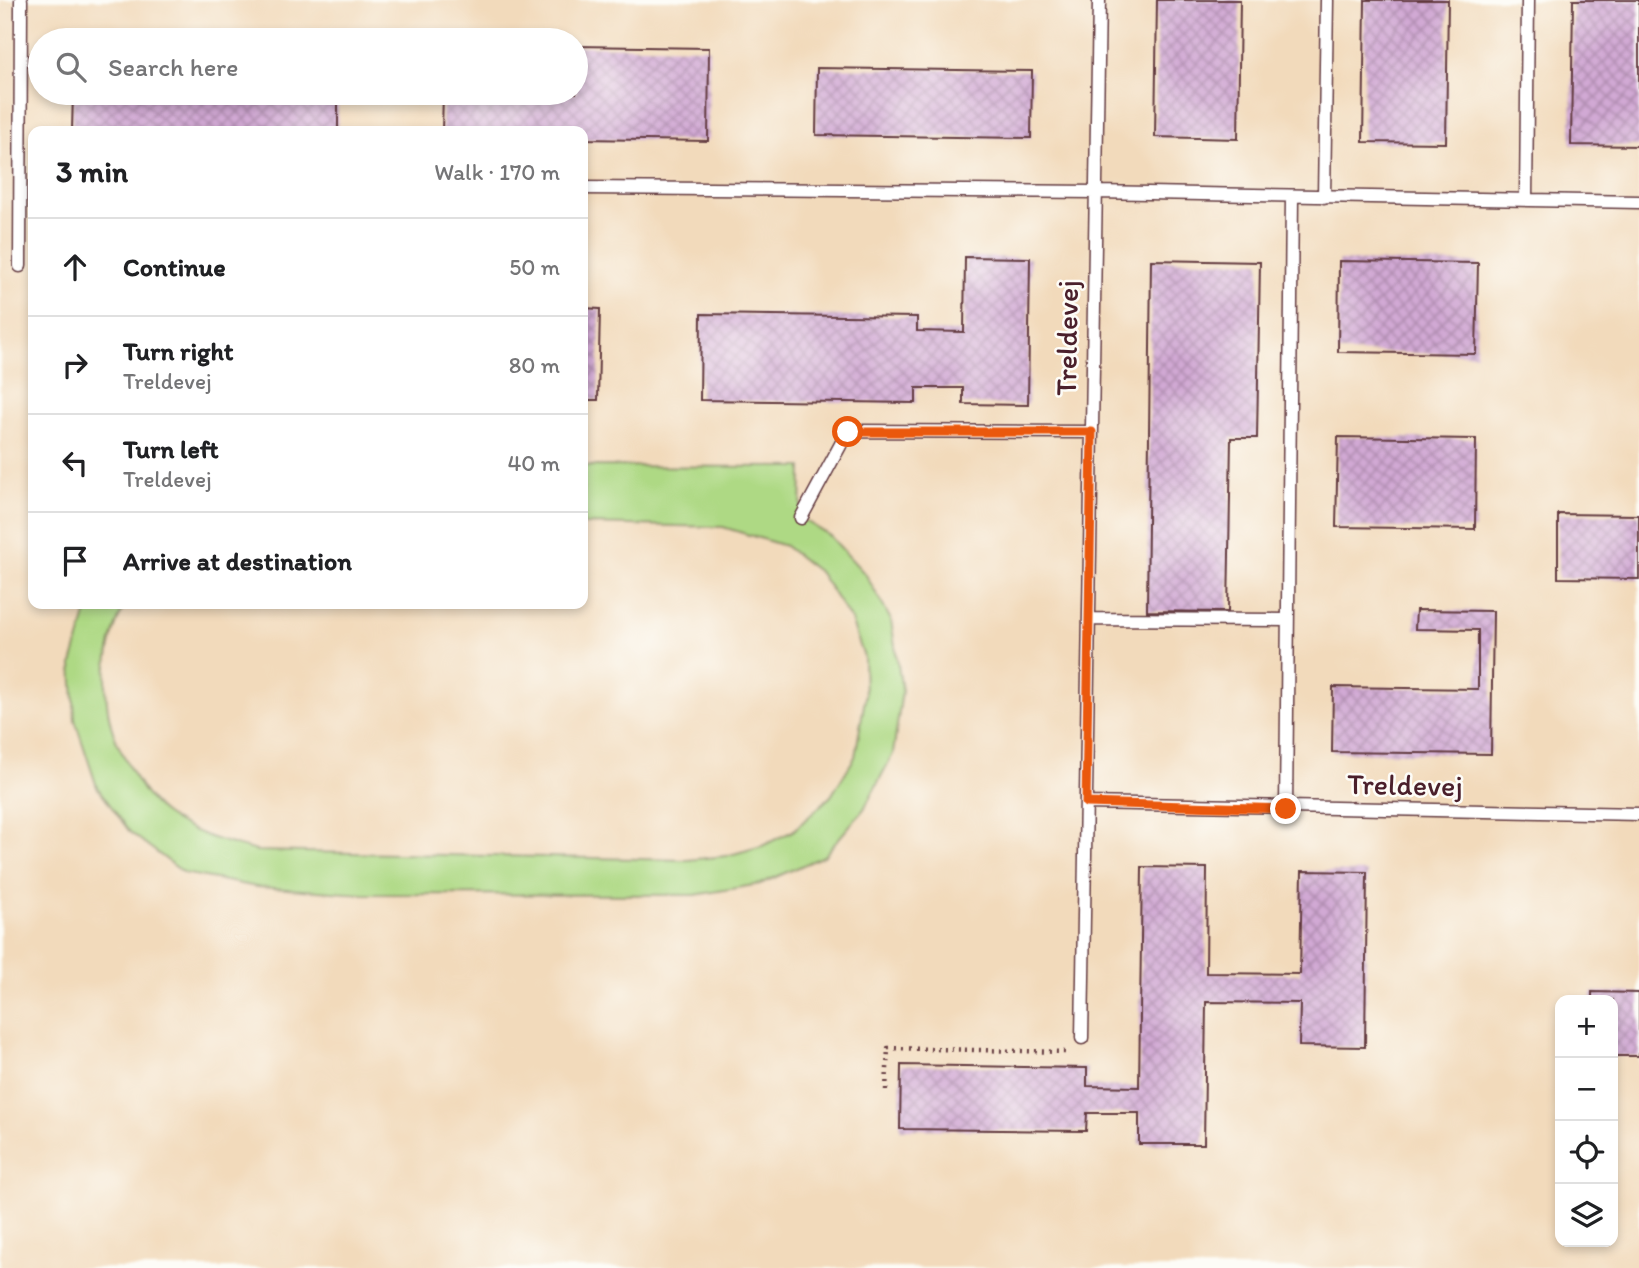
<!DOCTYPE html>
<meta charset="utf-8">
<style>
:root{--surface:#fff;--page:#f2f2f2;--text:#202124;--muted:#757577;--line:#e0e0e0}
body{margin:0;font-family:Itim,sans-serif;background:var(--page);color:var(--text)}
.controls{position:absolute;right:21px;bottom:21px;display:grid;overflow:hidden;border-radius:14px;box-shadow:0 4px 10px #0003}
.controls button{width:63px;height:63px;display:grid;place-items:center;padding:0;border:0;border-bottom:2px solid var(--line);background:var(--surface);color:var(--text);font:35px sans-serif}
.stop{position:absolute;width:21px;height:21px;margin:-16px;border:5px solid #ea580c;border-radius:50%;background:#fff}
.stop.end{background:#ea580c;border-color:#fff;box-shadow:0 2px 7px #0008}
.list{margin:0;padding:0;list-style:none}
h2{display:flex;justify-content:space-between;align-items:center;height:91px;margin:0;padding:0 28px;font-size:30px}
h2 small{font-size:23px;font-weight:400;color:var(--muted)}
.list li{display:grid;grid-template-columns:46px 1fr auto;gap:21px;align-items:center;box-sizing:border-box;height:98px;padding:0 28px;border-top:2px solid var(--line)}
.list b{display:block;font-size:26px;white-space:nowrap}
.list p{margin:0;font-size:23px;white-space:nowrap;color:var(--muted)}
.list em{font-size:23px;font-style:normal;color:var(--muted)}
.icon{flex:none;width:38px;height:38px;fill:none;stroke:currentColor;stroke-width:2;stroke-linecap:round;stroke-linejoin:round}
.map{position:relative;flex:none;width:1639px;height:1268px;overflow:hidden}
.search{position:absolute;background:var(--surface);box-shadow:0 4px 10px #0003;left:28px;top:28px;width:560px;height:77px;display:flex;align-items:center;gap:18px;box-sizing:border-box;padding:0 24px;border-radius:38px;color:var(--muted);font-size:26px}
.panel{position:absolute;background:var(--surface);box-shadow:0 4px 10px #0003;left:28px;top:126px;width:560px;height:483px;border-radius:14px}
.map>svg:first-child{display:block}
</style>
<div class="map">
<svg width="1639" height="1268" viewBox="0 0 1639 1268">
<defs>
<pattern id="building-cross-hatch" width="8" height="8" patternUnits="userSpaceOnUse" patternTransform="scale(1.75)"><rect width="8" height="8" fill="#d1a9d4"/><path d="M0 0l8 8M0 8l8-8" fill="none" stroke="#ac89ac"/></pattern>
</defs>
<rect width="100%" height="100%" fill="#fdfcf7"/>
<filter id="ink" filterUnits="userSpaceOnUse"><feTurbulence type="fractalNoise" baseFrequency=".0143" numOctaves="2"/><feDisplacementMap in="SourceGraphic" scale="14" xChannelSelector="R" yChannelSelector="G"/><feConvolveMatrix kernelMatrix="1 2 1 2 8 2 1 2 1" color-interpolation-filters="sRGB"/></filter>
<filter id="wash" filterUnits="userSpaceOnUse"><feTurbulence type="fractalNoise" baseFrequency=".00686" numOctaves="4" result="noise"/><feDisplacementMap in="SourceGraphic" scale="28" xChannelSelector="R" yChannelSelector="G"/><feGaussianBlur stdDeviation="1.57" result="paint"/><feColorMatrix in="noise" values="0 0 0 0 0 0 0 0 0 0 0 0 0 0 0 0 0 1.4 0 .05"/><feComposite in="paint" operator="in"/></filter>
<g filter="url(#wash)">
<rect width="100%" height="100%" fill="#f2dabb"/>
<path fill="#aed984" stroke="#7c7c58" stroke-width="2" d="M583,466l219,1 -1,51 29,18 36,39 25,45 11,71 -9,63 -29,55 -40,47 -64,28 -65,11 -332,-1 -106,-7 -73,-14 -54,-41 -33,-45 -22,-67 -3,-56 17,-60h37c-22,37 -26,93 -11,134 4,10 10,19 14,29 9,16 20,35 35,46 28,21 60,29 93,38l430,9 39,-4 36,-10 31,-15 38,-35 24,-39 10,-58 -1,-42 -13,-37 -31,-47 -35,-27 -62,-19 -140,-3z"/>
<g id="blocks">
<path fill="url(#building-cross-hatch)" d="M1157,0h83l-2,139 -83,-2z
M1365,0h83l-2,143 -83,-1z
M1573,0h66v146l-68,-1z
M576,46l133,2 -1,93 -125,-2v-8h-141l1,-38h133z
M817,68l215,3 -1,67 -215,-3z
M73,93h265v38h-266z
M965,257l65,1 -2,147 -65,-1v-16h-47v15l-216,-3 1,-86 216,3v14l47,1z
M1151,260l109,2 -3,176h-26l-3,174 -81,-1z
M1339,261l139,2 -2,91 -138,-2z
M583,308l17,1 -2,91h-15z
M1338,437l138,2 -1,90 -139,-2z
M1558,514l81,1v64l-81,-1z
M1416,610l77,1 -2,143 -159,-2 1,-65 145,2v-59l-63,-1z
M1142,867l65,1 -1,105 94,1 2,-103 65,1 -2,175 -66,-1 1,-43 -94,-1 -2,142h-65v-31h-52l-1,18 -186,-2 1,-64 186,3v18l52,1z
M1592,992l47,1v63h-26v-56h-21z"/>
</g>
</g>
<g filter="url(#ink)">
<use href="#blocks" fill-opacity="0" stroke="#633b41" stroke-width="2"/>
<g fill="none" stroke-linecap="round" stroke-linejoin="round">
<defs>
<path id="lane" d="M583,188l513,4 543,10
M1324,197l3,-197
M1526,200l2,-200
M20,266l1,-266
M801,518l47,-87 244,1
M1089,619l198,1
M1086,803l553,11
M1286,809l6,-612
M1082,1038l17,-1038"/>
</defs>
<use href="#lane" stroke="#633b41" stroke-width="15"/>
<path stroke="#633b41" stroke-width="4.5" stroke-dasharray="2 5" stroke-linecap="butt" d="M886,1090l2,-42 178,4"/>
<use href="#lane" stroke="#fff" stroke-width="12"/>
</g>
</g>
<g fill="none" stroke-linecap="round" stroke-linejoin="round" filter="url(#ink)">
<path stroke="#ea580c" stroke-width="9" d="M848,432h244l-6,371 200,6"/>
</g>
<g text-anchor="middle" stroke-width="5" stroke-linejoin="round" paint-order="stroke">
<g font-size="30" fill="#4a1f2b" stroke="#fdfcf7">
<text transform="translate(1067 338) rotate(-89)" y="10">Treldevej</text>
<text transform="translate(1405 785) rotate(1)" y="10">Treldevej</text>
</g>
</g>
</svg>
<div class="controls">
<button>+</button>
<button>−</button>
<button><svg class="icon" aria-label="locate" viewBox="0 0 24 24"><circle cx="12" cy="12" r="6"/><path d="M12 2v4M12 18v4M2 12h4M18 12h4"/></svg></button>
<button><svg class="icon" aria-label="layers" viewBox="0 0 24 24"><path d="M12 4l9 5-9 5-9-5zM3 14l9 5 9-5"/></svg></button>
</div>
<div class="stop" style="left:848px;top:432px"></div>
<div class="stop end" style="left:1286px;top:809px"></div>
<div class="search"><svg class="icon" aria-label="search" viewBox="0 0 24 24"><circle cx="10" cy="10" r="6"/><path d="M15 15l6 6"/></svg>Search here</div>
<section class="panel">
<h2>3 min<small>Walk · 170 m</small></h2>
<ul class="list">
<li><svg class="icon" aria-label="ahead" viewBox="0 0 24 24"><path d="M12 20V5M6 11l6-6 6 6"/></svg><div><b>Continue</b></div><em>50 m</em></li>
<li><svg class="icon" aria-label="right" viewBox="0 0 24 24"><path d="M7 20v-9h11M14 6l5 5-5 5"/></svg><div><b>Turn right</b><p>Treldevej</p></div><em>80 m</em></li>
<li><svg class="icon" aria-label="left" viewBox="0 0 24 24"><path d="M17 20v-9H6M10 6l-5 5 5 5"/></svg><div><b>Turn left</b><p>Treldevej</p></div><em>40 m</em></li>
<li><svg class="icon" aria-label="arrive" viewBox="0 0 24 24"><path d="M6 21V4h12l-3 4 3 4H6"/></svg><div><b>Arrive at destination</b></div></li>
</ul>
</section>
</div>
